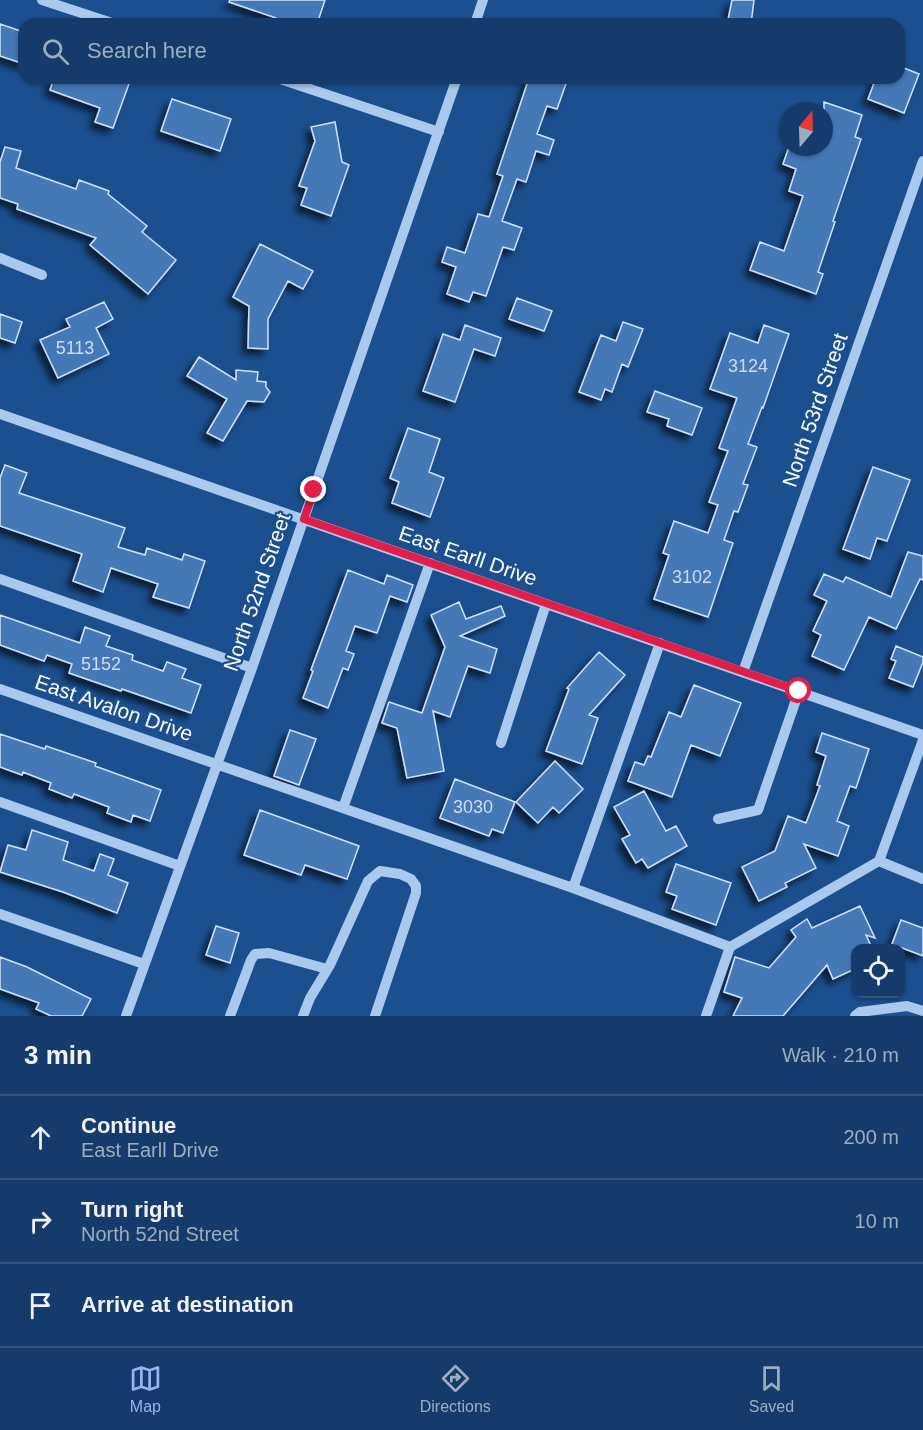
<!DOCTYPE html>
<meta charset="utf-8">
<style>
:root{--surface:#143b6b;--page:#214673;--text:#f1f3f6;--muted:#9dadc1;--line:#33557e;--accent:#95b2f1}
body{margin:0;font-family:Arial,sans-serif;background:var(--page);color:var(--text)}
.controls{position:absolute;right:18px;bottom:18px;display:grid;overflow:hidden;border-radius:12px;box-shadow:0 2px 4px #0004}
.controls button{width:54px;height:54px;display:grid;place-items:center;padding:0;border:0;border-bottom:2px solid var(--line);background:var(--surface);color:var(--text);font:30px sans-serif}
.compass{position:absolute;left:779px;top:102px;width:54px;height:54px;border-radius:50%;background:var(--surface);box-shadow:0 2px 4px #0004;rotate:19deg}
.stop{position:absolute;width:18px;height:18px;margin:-14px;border:4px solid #e11d48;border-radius:50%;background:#fff}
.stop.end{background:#e11d48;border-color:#fff;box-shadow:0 2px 6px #0008}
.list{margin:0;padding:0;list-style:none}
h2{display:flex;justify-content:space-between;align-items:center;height:78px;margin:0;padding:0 24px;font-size:26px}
h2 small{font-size:20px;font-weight:400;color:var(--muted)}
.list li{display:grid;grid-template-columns:39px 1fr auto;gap:18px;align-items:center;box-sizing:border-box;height:84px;padding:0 24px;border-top:2px solid var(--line)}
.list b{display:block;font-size:22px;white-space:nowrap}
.list p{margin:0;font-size:20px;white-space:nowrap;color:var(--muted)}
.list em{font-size:20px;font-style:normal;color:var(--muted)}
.icon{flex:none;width:33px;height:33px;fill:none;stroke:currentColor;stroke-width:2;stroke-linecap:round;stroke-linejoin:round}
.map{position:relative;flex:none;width:923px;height:1016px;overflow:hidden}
.search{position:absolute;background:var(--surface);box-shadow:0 2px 4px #0004;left:18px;right:18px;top:18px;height:66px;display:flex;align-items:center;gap:15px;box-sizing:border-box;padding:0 21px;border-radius:18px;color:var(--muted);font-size:22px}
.sheet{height:330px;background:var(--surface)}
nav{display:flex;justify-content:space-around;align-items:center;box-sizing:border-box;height:84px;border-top:2px solid var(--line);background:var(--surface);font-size:16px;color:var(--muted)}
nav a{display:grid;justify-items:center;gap:3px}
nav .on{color:var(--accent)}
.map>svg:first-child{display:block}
</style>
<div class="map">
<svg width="923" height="1016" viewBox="0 0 923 1016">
<defs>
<filter id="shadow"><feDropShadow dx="-5.5" dy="5.5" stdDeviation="3" flood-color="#0009"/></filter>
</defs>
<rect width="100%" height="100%" fill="#1b4f8f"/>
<path fill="#4478b7" stroke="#cfe3fa" stroke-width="1.5" filter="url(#shadow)" d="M230,0h95l-8,24h-43l2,-6 -47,-16z
M732,0h22l-3,24 -23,-4z
M0,24l24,8v32l-24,-8z
M899,66l20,8 -15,39 -36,-14 8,-21h23z
M54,78h69l7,3 -17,47 -18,-6 5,-14 -50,-18z
M529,78h39l-11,31 -10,-3 -10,28 17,6 -5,15 -13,-4 -10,31 -9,-3 -15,42 20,7 -8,22 -11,-3 -17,49 -13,-4 -4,10 -22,-8 9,-27 -14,-5 5,-15 18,6 13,-39 11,3 14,-41 -6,-2z
M172,99l59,20 -11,32 -59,-20z
M824,102l38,13 -7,22 6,2 -28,82 2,1 -17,50 5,2 -7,20 -66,-24 10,-28 24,9 19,-55 -14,-5 7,-22 -13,-5 6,-17h35z
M335,122l7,40 7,3 -18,51 -30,-11 6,-17 -8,-2 16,-45 -4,-14z
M5,147l16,4 -5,17 60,21 3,-9 30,11 -1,3 39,32 -5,6 34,28 -28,34 -58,-49 6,-7 -79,-29 1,-5 -18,-6v-36z
M260,244l53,27 -10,18 -15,-8 -20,38v30l-20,-1 1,-42 -16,-9z
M517,298l35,13 -8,20 -35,-12z
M104,302l9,17 -17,9 13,26 -51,24 -18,-38 30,-13 -4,-8z
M0,314l22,8 -7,21 -15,-5z
M623,322l20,7 -15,38 -6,-3 -10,28 -7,-3 -4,11 -22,-8 22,-57 15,6z
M465,325l36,13 -6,18 -21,-7 -19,53 -32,-11 20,-57 17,6z
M764,325l25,9 -26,74 -1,-1 -14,37 9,3 -14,37 5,1 -10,27 -4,-1 -10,29 9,3 -25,74 -54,-18 15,-44 -6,-2 11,-32 34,12 10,-28 -9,-3 19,-51 -9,-3 18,-50 -27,-9 20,-56 28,10z
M199,357l37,23v-10l22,2 -1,9 9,1v5l4,5 -6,10 -17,-1 -24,40 -16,-8 20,-34 -40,-23z
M655,391l47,17 -10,27 -25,-9 2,-7 -22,-7z
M408,428l32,11 -11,33 15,6 -14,39 -38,-14 7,-21 -9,-4z
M5,465l22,8 -8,20 106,35 -7,19 27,8 2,-7 35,12 2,-6 21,7 -16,47 -36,-11 5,-13 -47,-16 -8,24 -30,-11 9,-27 -82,-28v-48z
M873,467l37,13 -23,61 -10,-3 -7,21 -27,-10z
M908,552l15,4v24l-3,-1 -24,50 -27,-12 -25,53 -32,-14 9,-21 -8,-4 14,-30 -13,-6 10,-21 19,8 3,-5 45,20z
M348,570l36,14 3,-9 26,10 -6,17 -17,-6 -13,37 -22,-7 -9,25 8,3 -6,16 -5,-2 -15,40 -25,-10 10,-27 -2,-1z
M459,602l7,17 35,-13 4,10 -45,20 37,13 -7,24 -22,-7 -18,51 -17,-6 11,60 -37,7 -10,-50 -15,-5 7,-21 33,11 23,-66 -14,-32z
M0,615l80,28 5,-16 25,9 -4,10 27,9 -1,5 31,11 4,-9 19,7 -4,9 19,7 -10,28 -69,-24 -1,2 -52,-18 3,-9 -25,-9 -3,6 -44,-16z
M896,646l27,11v5l-10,25 -24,-9 7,-17 -5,-2z
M599,652l26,23 -36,40 9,3 -16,46 -36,-13 23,-62 -2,-1z
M694,685l47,18 -21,53 -29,-11 -19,52 -44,-16 7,-19 9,3 4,-9 3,1 18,-45 12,5z
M290,730l26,9 -17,46 -25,-9z
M822,733l47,16 -13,39 -6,-2 -13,35 12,5 -11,30 -34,-12 12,24 -31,15 2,4 -28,14 -17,-34 33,-16 13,-35 18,7 14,-37 -3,-1 9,-29 -10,-4z
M0,734l45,15 1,-3 50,17 -1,3 66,24 -11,31 -17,-6 -2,7 -24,-9 2,-6 -35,-13 -2,4 -23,-9 2,-6 -28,-11 -1,3 -22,-8z
M555,761l28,28 -24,24 -6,-6 -15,16 -22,-21z
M455,779l60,23 -12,31 -11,-4 -3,7 -49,-18z
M644,791l22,40 10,-5 11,20 -39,22 -6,-9 -6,4 -14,-24 8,-4 -16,-28z
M260,810l99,36 -12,33 -42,-14 -4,10 -57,-20z
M32,830l36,12 -5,18 31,11 6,-17 14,5 -6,16 20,8 -11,30 -54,-21 -63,-20 8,-27 18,5z
M676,864l55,19 -15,42 -44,-16 5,-13 -11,-4z
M860,906l15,32 -9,-3 6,13h-17v21l-22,10 -6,-14 -44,51h-50l9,-18 -18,-6 11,-35 34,11 27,-31 -5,-7 16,-11 5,9z
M901,920l22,8v28l-31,-12z
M216,926l23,7 -9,30 -24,-8z
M0,957l27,10 64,32 -9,17h-31l-15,-7 3,-6 -39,-14z"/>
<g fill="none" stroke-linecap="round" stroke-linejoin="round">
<path stroke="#a9c9ee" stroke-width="10" d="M42,0l73,24
M475,24l8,-24
M277,78l162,54
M0,258l42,17
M0,414l923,321
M0,579l252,89
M743,672l180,-511
M0,689l573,199 157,59 149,-86 44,-121
M501,743l45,-139
M0,802l180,64
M343,808l87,-245
M718,819l40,-9 41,-119
M879,861l44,18
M573,888l87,-245
M0,914l144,50
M126,1016l126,-348 205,-590
M230,1016l21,-56 4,-6 14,-1 58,16
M303,1016l7,-18 20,-33 38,-84 12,-10 20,3 11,5 5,7v7l-41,123
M706,1016l24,-69
M855,1016l5,-4 47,-6 16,5"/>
</g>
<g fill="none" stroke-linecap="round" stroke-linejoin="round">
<path stroke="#e11d48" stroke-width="8" d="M314,490l-10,29 495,172"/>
</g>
<g text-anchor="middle" stroke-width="4.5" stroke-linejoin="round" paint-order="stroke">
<g font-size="18" fill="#d0dded">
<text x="75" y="354">5113</text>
<text x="748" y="372">3124</text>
<text x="692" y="583">3102</text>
<text x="101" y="670">5152</text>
<text x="473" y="813">3030</text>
</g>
<g font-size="21" fill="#fff" stroke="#1b4f8f">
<text transform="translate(815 410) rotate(-71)" y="7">North 53rd Street</text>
<text transform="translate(468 556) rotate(19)" y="7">East Earll Drive</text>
<text transform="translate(257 592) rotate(-71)" y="7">North 52nd Street</text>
<text transform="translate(114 708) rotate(19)" y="7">East Avalon Drive</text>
</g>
</g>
</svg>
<div class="controls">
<button><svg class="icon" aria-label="locate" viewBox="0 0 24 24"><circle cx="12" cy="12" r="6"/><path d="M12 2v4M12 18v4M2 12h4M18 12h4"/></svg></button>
</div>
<svg class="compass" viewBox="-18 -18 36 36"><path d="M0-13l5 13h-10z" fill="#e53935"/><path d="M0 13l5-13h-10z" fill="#9dadc1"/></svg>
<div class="stop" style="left:799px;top:691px"></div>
<div class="stop end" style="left:314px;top:490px"></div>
<div class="search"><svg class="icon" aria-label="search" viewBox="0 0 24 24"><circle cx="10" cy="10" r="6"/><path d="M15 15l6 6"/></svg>Search here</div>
</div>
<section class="sheet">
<h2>3 min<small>Walk · 210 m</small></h2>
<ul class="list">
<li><svg class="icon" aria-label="ahead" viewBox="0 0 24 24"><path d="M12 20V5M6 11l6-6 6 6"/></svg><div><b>Continue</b><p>East Earll Drive</p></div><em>200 m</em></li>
<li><svg class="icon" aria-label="right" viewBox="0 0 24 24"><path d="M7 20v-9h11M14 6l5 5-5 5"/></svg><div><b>Turn right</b><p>North 52nd Street</p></div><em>10 m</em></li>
<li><svg class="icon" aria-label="arrive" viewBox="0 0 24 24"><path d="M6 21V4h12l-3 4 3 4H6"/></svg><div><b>Arrive at destination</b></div></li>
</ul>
</section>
<nav>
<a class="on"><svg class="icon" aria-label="map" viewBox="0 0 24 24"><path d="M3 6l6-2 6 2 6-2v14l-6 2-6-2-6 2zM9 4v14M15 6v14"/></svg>Map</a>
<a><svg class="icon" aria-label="directions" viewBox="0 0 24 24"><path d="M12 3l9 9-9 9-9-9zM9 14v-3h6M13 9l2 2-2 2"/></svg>Directions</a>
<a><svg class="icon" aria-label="saved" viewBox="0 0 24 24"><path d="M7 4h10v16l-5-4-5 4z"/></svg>Saved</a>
</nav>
